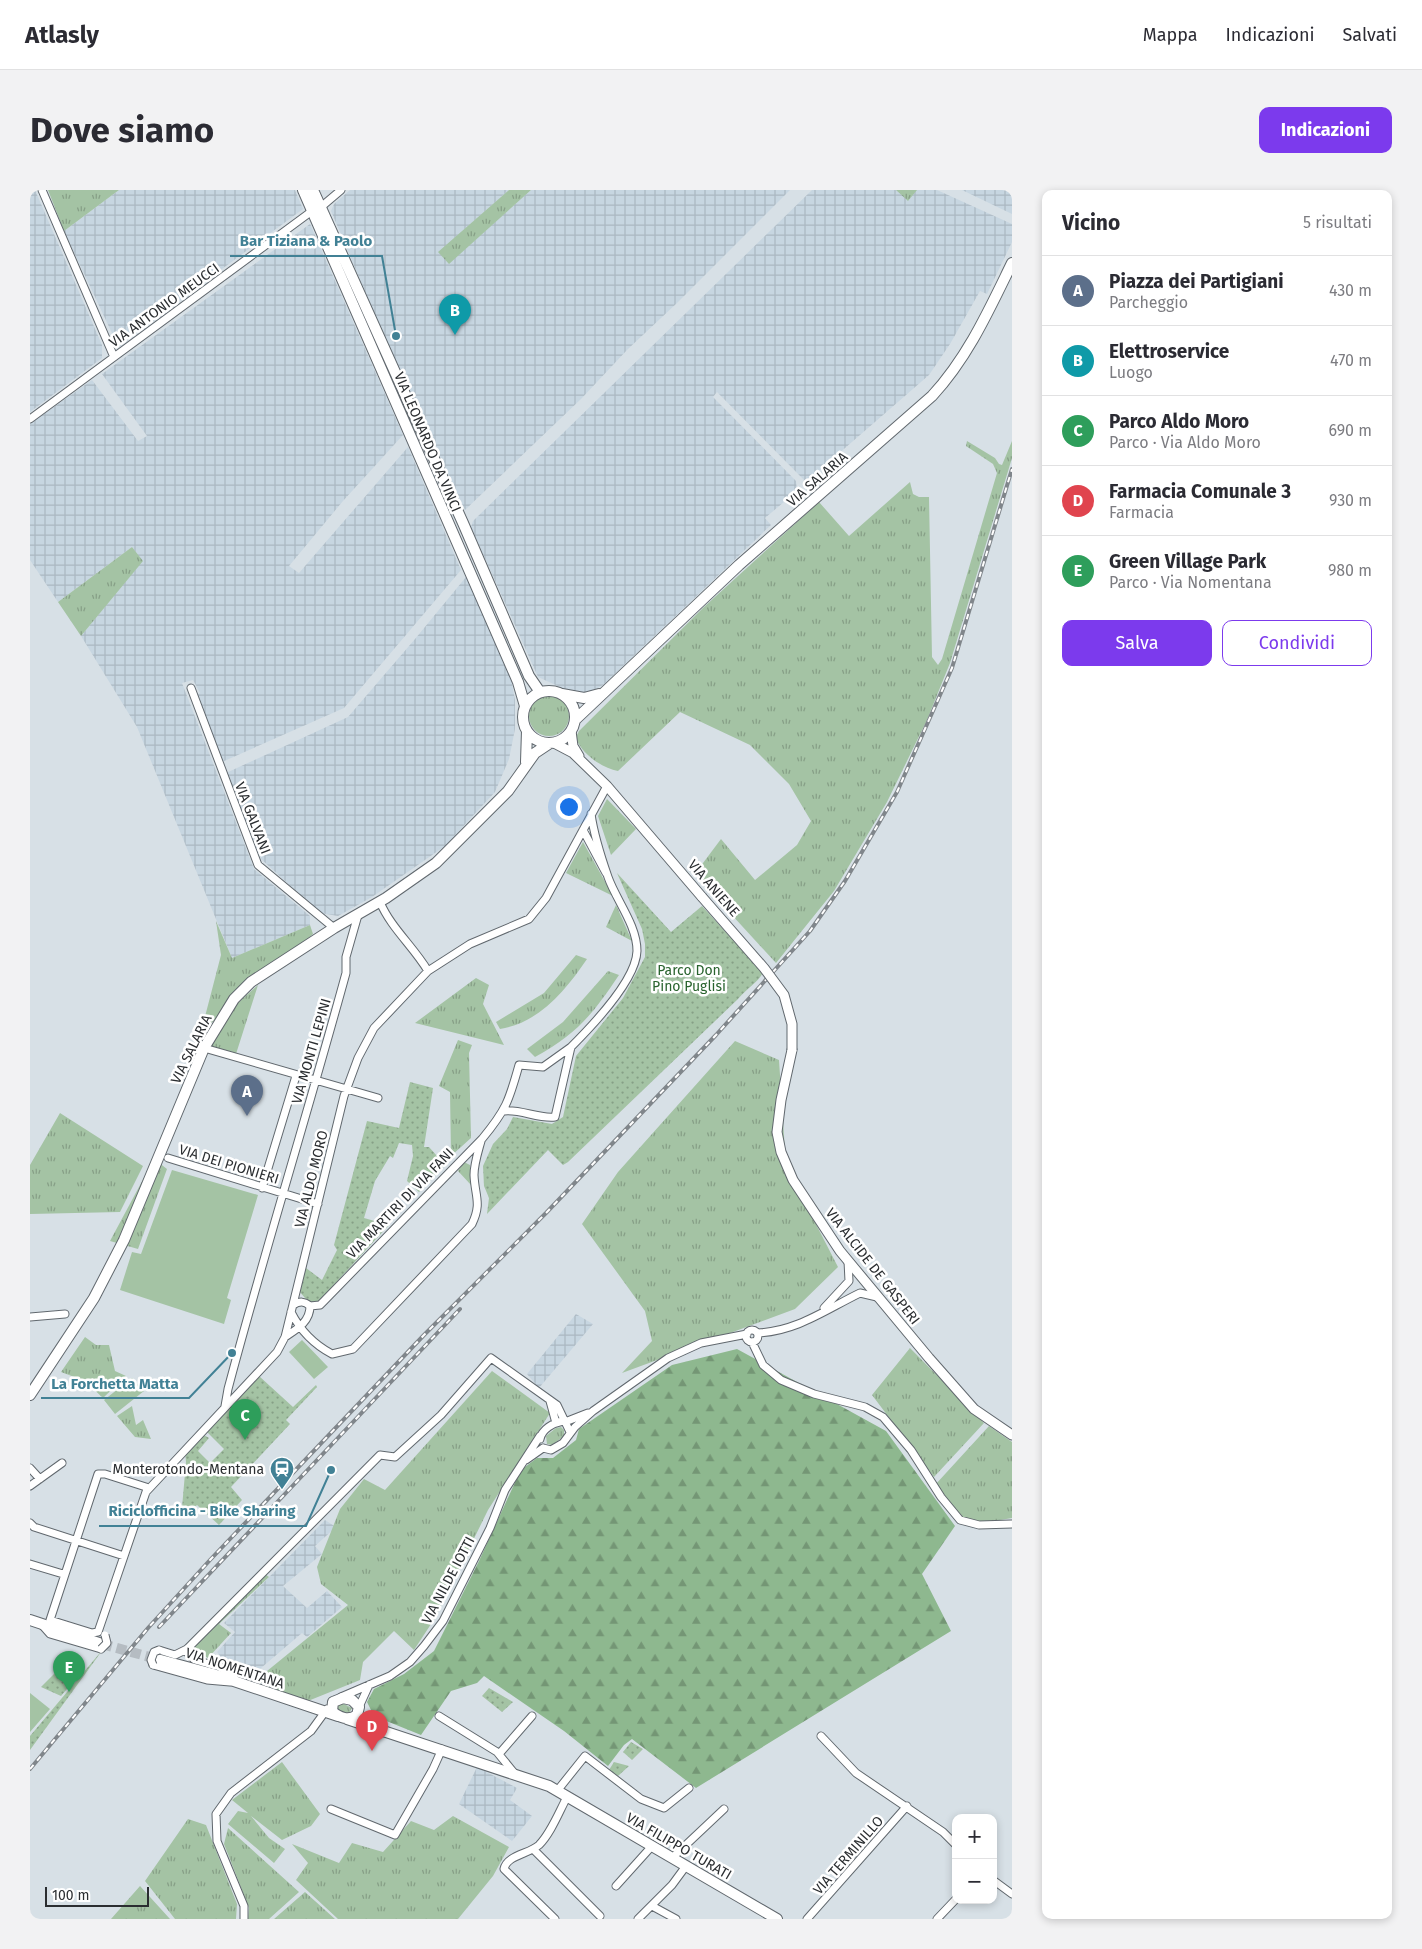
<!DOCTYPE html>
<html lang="it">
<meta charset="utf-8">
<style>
:root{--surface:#fff;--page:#f2f2f3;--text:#2b2b33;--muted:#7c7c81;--line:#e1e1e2;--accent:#7c3aed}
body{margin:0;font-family:"Fira Sans",sans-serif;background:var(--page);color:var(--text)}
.controls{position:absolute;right:15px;bottom:15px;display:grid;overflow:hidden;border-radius:10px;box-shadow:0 2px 8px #0003}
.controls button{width:45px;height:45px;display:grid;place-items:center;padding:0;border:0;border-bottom:1px solid var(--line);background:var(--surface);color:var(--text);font:25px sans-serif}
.scale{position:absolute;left:15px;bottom:12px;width:104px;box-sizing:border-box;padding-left:5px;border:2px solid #2b2e31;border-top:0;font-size:14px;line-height:18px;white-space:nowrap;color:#2b2e31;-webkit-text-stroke:4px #fff;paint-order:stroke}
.you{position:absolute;left:538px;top:616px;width:18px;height:18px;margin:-12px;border:4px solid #fff;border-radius:50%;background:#1a73e8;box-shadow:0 0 0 8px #1a73e833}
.badge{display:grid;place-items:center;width:32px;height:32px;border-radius:50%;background:var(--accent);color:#fff;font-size:16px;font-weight:700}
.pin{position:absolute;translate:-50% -41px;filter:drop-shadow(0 1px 2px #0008)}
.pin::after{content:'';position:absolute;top:26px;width:18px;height:15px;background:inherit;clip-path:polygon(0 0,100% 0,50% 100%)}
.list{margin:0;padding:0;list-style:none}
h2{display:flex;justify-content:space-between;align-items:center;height:65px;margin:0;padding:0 20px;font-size:21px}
h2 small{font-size:16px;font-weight:400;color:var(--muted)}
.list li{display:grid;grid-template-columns:32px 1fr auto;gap:15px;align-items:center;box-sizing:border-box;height:70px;padding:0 20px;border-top:1px solid var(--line)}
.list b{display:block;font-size:19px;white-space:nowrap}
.list p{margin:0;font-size:16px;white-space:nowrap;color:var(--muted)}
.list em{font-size:16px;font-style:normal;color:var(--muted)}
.actions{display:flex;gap:10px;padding:15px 20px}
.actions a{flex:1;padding:11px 0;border:1px solid var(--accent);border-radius:10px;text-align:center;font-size:18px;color:var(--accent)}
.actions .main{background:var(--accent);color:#fff}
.map{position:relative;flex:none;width:982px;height:1729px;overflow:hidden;border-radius:10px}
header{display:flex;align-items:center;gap:30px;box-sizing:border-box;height:70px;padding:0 25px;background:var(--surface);border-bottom:1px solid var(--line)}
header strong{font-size:24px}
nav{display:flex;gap:28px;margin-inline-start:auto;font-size:18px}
.intro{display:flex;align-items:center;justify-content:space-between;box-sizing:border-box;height:120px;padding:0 30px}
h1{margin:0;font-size:35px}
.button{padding:12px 22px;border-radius:10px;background:var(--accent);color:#fff;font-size:18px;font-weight:700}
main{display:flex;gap:30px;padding:0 30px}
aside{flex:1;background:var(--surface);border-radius:10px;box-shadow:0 2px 8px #0003}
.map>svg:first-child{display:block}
</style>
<header>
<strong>Atlasly</strong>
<nav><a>Mappa</a><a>Indicazioni</a><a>Salvati</a></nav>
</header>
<div class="intro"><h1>Dove siamo</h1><a class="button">Indicazioni</a></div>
<main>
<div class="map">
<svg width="982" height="1729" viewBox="0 0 982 1729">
<defs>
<pattern id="industrial-grid" width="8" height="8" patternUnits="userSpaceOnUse" patternTransform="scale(1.25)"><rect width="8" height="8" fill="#c7d6e1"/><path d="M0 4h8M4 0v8" fill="none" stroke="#abb8c2"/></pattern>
<pattern id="grass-tufts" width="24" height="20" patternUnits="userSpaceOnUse" patternTransform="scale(1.25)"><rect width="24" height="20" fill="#a4c3a4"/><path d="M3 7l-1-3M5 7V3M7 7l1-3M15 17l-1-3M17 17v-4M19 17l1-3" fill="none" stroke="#869f86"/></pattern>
<pattern id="forest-firs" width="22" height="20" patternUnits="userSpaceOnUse" patternTransform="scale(1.25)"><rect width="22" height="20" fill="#8eb88f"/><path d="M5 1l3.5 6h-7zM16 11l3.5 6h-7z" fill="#749675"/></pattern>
<pattern id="park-dots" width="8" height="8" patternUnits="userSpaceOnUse" patternTransform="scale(1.25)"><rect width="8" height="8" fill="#a4c3a4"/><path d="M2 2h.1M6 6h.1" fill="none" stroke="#869f86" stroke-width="1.8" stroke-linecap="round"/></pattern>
</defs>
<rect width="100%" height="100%" fill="#d7e0e6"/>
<path fill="url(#industrial-grid)" d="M0,0h5l67,155v13l-72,54z
M89,0h176l8,19 -185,137 -54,-115z
M320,0h159l-70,62 10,11 82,-73h259l-113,113 -49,46 -47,50 -116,111 -84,-181 -50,-118 3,-7z
M782,0h125l75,34v18l-25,52 -7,-3 -30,53 -21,31 -123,107 -89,-90 -4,5 83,84 1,10 -32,27 6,7 -168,160 -16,9 -16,-2 -33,-15 -67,-150 2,-6z
M932,0h50v24z
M280,34l93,211 -60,66 -54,65 10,7 109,-126 53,123 -117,138 -122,54 -26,-67 4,-2 -7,-13 -11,3 72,186 56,47v9l-78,33 -95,-231 -56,-91 61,-75 -10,-14 -74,55 -28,-42v-136l62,-44 46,61 9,-5 -45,-62z
M436,387l45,102 4,21v29l-6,30 -14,33 -50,54 -73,51 -34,19 -18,-3 -59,-54 -35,-86 122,-56 67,-78z
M546,1124l17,10 -54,64 -12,-14z
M295,1330l11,7 -21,19 7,8 -39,32 24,22 20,-17 15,16 -35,30 -5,-4 -48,41 -10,-5 -8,6 -19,-23 18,-20 -11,-9z
M447,1577l40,21 -7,12 22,16 -20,25 -53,-37z"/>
<path fill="url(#grass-tufts)" d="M18,0h71l-55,41z
M479,0h22l-82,74 -11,-12z
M866,0h21l-9,11z
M937,251l28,17 4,6 3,1 10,-24v17l-62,205 -23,57 -40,82 -53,89 -58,72 -78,-85 2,-11 21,-28 34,41 42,-35 14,-24 -22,-37 -39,-39 -70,-33 -62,59c-16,-3 -38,-18 -42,-34l3,-6 125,-124 115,-105 30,34 61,-54 3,12 6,3h10l3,160 6,8 4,-6 55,-186 -4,-9 -27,-18z
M102,357l11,14 -62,75 -23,-34z
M499 526a20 20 0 1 1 40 0a20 20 0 1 1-40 0Z
M577,609l29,30 -25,26 -13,-39z
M553,652l30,54 -47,-23z
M586,715l16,36 -26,-14z
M186,731l16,37 78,-33 3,9 -112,98 20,-77z
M546,765l11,4c-21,31 -48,64 -87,70l-4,-7 48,-29z
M578,781l11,4c-27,40 -41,58 -84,82l-8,-8 36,-27z
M446,788l13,7 -6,19 21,41 -89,-22z
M228,795l-22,69 -29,-8 23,-36z
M428,850l14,5 -3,8 2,85 -20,18 -1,-64 -11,-6z
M705,851l44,19 7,106 52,101 -43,42 -173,64 30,-32 -7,-30 -63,-87 36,-52z
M30,923l83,53 -23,46 -90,2v-49z
M124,969l13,10 -29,80 -28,-8z
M434,972l6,3 1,20 -13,-14z
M55,1147l11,8h13l6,26 11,5 -23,22 -18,-17 -24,-9z
M880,1158l74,75 -50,54 -62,-82z
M462,1181l58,42 -62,97 -53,108 -21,32 -20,-19 -31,31 -3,18 -57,23 -47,-23 92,-75 -27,-21 -4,-17 23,-58 24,-30 21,11z
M102,1216l4,19 7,-5 8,19 -16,-2 -18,-21z
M959,1236l23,16v76l-29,5 -24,-7 -24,-31z
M531,1237l3,3v6l-12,9 -5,-1 -1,-8 10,-8z
M235,1384l4,3 -50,47 12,9 -23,25 -17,-10z
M312,1513l10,5 -4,7 -12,-6 1,-4z
M252,1572l38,52 -9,12 -29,14 -31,-24 18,22 16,11 -11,14 -46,-39 10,-13 10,2 -16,-13z
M423,1626l56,31 -16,29 -35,43h-120l-42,-39 12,-17 -16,-19 47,19 13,-20 31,9 28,-31 23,9z
M158,1629l18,6 31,79 -1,15h-61l-30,-38z
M198,1638l71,64 -30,27h-21l1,-11 -25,-64z
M110,1696l30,33h-59z
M275,1702l30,27h-61z"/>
<path fill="url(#forest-firs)" d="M707,1159l149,82 69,95 -33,48 29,57 -255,157 -64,-49 -8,6 -16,21 -44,-35 -80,-55 -7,7 -26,8 -30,44 -47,-19 -7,-14 7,-13 30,-15 30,-23 45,-90 38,-83 8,-11 12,-9h16l23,-18 3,-11 93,-64z"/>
<path fill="url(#park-dots)" d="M587,683l54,59 31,-26 61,67c-6,10 -17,16 -25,26l-170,163 -5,3 -15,-15 -61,64 2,-16 -5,-12 -1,-20 10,-22 14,-15 6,-12 39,7 11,-7 13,-61 47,-58 22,-41v-13l-3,-15z
M380,892l23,6 -9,59h5l16,18 -26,27 -12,-11 6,-25 -1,-11 -13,-2 -6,15 -3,-2 -15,25 -11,37 25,7 -71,77 -7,3 -12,-14 7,-23 16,12 15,-30 -3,-5 33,-124 32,7z
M229,1186l34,31 23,-22 1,2 -31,33 4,4 -59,63 11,13 -23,25 -22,-20 -16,14 5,-57 -1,-10 17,-18 7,4 -11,13 12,12 14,-14 -18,-18z
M74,1458l-74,102v-14z
M31,1477l17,9 -17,20 -20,-9z
M459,1498l24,14 -11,10 -20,-16z
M601,1552l12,7 -11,11 -9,-8z
M584,1572l15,4 -11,10 -9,-6z"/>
<path fill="#a4c3a4" d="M142,980l86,25 -31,103 4,2 -7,24 -104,-34 12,-38 9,2z
M272,1150l26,27 -14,12 -25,-27z
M102,1188l12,13 -29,23 -11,-14z
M0,1503l20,16 -20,23z"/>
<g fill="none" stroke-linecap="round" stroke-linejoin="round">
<path stroke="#b5bcc2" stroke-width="10" stroke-dasharray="10 5" stroke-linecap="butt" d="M72,1454l55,15"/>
<defs>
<path id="minor" d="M12,0l72,167
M291,17l20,-17
M0,229l282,-208
M161,498l67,177 76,63
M553,640l23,43
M350,712c11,26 33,44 48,69
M541,857c20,-20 65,-66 66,-96 0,-26 -21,-51 -29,-74 -7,-20 -14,-42 -17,-63
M174,858l174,50
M138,968l150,46
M232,998l34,-112
M280,1116l10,-1 4,-4 158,-162c24,-29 27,-38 37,-74l24,2 28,-20 -16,70c-17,2 -34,-8 -51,-6
M794,1118l25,-27 -1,-20
M261,1122c9,18 24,33 41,42l21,-5 119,-125c10,-21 3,-27 2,-49 0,-11 4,-23 7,-34
M0,1127l35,-3
M716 1146a6 6 0 1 1 12 0a6 6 0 1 1-12 0Z
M728,1143c39,-2 67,-23 102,-40l17,4
M255,1147c12,-8 25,-15 25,-31 -6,-5 -10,-5 -17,-1
M722,1152l11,23 18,15 33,14 51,13 18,10 28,33 30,47 19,23 19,5 33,-1
M520,1211l6,22
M195,1216l3,-17c37,-139 80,-277 118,-416v-16l12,-42
M535,1232l23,-9
M510,1249c2,-10 13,-16 23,-18
M513,1258l8,2 12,-7 12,-16 18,-16 75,-53 33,-15 46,-9
M496,1270l17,-12
M0,1278l10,11
M0,1296l32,-23
M0,1333l4,4 90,29
M0,1374l33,10
M20,1430l42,13 6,-1 48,-140 131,-140 8,-15 59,-241 14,-38 16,-30 54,-57 42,-27 59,-25 17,-21 61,-112
M20,1430l48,-146h7l44,14
M12,1435l8,9 51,15
M157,1459l2,6 6,5 25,7 15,12
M129,1460l16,5 12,-6 193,-194 15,2 46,-42 50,-57 66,47 13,27
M123,1475l54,15 23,2
M311,1507l49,-21 20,-14 14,-16 19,-25 47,-93 15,-38 35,-54
M329,1517l10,-22
M409,1526l58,36 18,22
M791,1546l35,37 87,59 13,13
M469,1564l33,-38
M527,1601l28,-35 56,43 23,9 25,-20
M301,1619l64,26 38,-66 9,-20
M503,1659l67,67
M642,1668l52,-49
M963,1690l19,14
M586,1696l36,-40
M622,1716l24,13
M214,1729v-13l-27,-65 -1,-27 15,-21 80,-62 16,-22
M525,1729l-51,-50c3,-14 25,-15 35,-24 12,-12 20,-33 28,-48
M608,1729l34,-34 14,-19
M777,1729l100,-113
M907,1729l19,-20"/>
<path id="tertiary" d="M541,541l2,15 6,10
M524,553l19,10 34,33 95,111
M762,860l-11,50 -4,32 4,20 12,28 47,71 89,107 45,51 38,26"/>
<path id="secondary" d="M273,0l215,492 7,24
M283,0l150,333 66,153 11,16
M493 527a26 26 0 1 1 52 0a26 26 0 1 1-52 0Z
M532,504l22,4 15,-4
M545,530l164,-155 193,-169c36,-39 57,-86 80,-133
M496,572l1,-31
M0,1205l64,-97 30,-58 80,-192 30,-49 17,-17 83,-54 52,-30 50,-35 72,-72 27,-38 15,-10
M0,1430l72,24
M127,1469l56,15 125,42
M313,1508l9,2 7,7 -2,8c-8,6 -18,3 -25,-4l1,-9z
M317,1529l202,67 228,133"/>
</defs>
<use href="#minor" stroke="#61686e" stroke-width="9"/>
<use href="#tertiary" stroke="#61686e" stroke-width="11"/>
<use href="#secondary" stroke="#61686e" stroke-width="12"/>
<use href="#minor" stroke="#fff" stroke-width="7"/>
<use href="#tertiary" stroke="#fff" stroke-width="9"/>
<use href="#secondary" stroke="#fff" stroke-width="10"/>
<defs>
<path id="rail" d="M129,1437l301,-318
M0,1579l118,-141 62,-68 214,-225 122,-122 170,-178 94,-104 35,-50 52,-89 55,-124 60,-199"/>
</defs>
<use href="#rail" stroke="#80868b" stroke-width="4"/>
<use href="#rail" stroke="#fff" stroke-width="2" stroke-dasharray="5.5" stroke-linecap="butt"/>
<defs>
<path id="minor-bridge" d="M71,1459l6,-6 -2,-8
M123,1475l-2,-5 3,-8 5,-2"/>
<path id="tertiary-bridge" d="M672,707l62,71 20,27 8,29v26"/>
</defs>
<use href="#minor-bridge" stroke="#61686e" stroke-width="9" stroke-linecap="butt"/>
<use href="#tertiary-bridge" stroke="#61686e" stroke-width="11" stroke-linecap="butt"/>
<use href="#minor-bridge" stroke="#fff" stroke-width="7"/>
<use href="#tertiary-bridge" stroke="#fff" stroke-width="9"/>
</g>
<defs>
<symbol id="station-pin" viewBox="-11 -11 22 30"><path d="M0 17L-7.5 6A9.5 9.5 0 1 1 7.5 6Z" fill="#418195" stroke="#fff"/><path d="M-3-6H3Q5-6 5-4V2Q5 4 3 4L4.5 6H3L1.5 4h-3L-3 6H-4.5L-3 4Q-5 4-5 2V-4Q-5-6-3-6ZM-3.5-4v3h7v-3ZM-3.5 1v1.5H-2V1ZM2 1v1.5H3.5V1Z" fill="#fff"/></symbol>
</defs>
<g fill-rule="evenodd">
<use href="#station-pin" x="238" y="1265" width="28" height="38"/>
</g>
<g text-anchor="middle" stroke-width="5" stroke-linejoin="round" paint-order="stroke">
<g font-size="14" fill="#2b2e31" stroke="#fff">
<text transform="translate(134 115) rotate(-36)" y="5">VIA ANTONIO MEUCCI</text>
<text transform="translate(398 252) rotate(67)" y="5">VIA LEONARDO DA VINCI</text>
<text transform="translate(787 289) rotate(-41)" y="5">VIA SALARIA</text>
<text transform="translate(223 628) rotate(69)" y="5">VIA GALVANI</text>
<text transform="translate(684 698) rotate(49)" y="5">VIA ANIENE</text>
<text transform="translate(161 859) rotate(-64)" y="5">VIA SALARIA</text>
<text transform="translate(281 861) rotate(-74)" y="5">VIA MONTI LEPINI</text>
<text transform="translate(199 974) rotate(17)" y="5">VIA DEI PIONIERI</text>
<text transform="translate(281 989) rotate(-76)" y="5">VIA ALDO MORO</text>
<text transform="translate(370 1013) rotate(-46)" y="5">VIA MARTIRI DI VIA FANI</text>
<text transform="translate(843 1076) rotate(52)" y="5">VIA ALCIDE DE GASPERI</text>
<text transform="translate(418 1390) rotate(-62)" y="5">VIA NILDE IOTTI</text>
<text transform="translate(205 1478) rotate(18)" y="5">VIA NOMENTANA</text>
<text transform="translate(649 1656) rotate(30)" y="5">VIA FILIPPO TURATI</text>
<text transform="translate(818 1665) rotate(-49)" y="5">VIA TERMINILLO</text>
</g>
<g font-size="14" fill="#29632e" stroke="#fff">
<text x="659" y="785">Parco Don<tspan x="659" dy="16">Pino Puglisi</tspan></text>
</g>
<g font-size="14" fill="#2b2e31" stroke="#fff" text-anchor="end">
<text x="234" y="1284">Monterotondo-Mentana</text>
</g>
</g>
<path fill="none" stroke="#418195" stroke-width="2" d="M366 146L352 66H200M202 1163L159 1208H11M301 1280L276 1336H69"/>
<g fill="#418195" stroke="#fff" stroke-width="2">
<circle cx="366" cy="146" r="5"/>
<circle cx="202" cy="1163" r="5"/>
<circle cx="301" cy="1280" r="5"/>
</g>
<g font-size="15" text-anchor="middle" font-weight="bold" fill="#418195" stroke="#fff" stroke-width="5" stroke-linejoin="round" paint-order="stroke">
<text x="276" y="56">Bar Tiziana &amp; Paolo</text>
<text x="85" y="1199">La Forchetta Matta</text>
<text x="172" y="1326">Riciclofficina - Bike Sharing</text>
</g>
</svg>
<div class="controls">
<button>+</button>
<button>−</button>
</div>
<div class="scale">100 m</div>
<div class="you"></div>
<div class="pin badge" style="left:217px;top:926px;background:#5c6f8a">A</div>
<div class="pin badge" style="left:425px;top:145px;background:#0f9aa8">B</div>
<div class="pin badge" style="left:215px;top:1250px;background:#2e9e5b">C</div>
<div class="pin badge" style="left:342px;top:1561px;background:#e0444e">D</div>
<div class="pin badge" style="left:39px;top:1502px;background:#2e9e5b">E</div>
</div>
<aside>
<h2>Vicino<small>5 risultati</small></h2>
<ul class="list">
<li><span class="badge" style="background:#5c6f8a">A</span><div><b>Piazza dei Partigiani</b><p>Parcheggio</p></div><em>430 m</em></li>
<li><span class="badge" style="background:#0f9aa8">B</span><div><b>Elettroservice</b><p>Luogo</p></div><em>470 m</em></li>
<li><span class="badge" style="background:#2e9e5b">C</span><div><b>Parco Aldo Moro</b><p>Parco · Via Aldo Moro</p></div><em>690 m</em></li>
<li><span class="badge" style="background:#e0444e">D</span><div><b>Farmacia Comunale 3</b><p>Farmacia</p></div><em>930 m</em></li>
<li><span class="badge" style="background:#2e9e5b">E</span><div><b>Green Village Park</b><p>Parco · Via Nomentana</p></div><em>980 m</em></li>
</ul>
<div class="actions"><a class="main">Salva</a><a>Condividi</a></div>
</aside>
</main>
